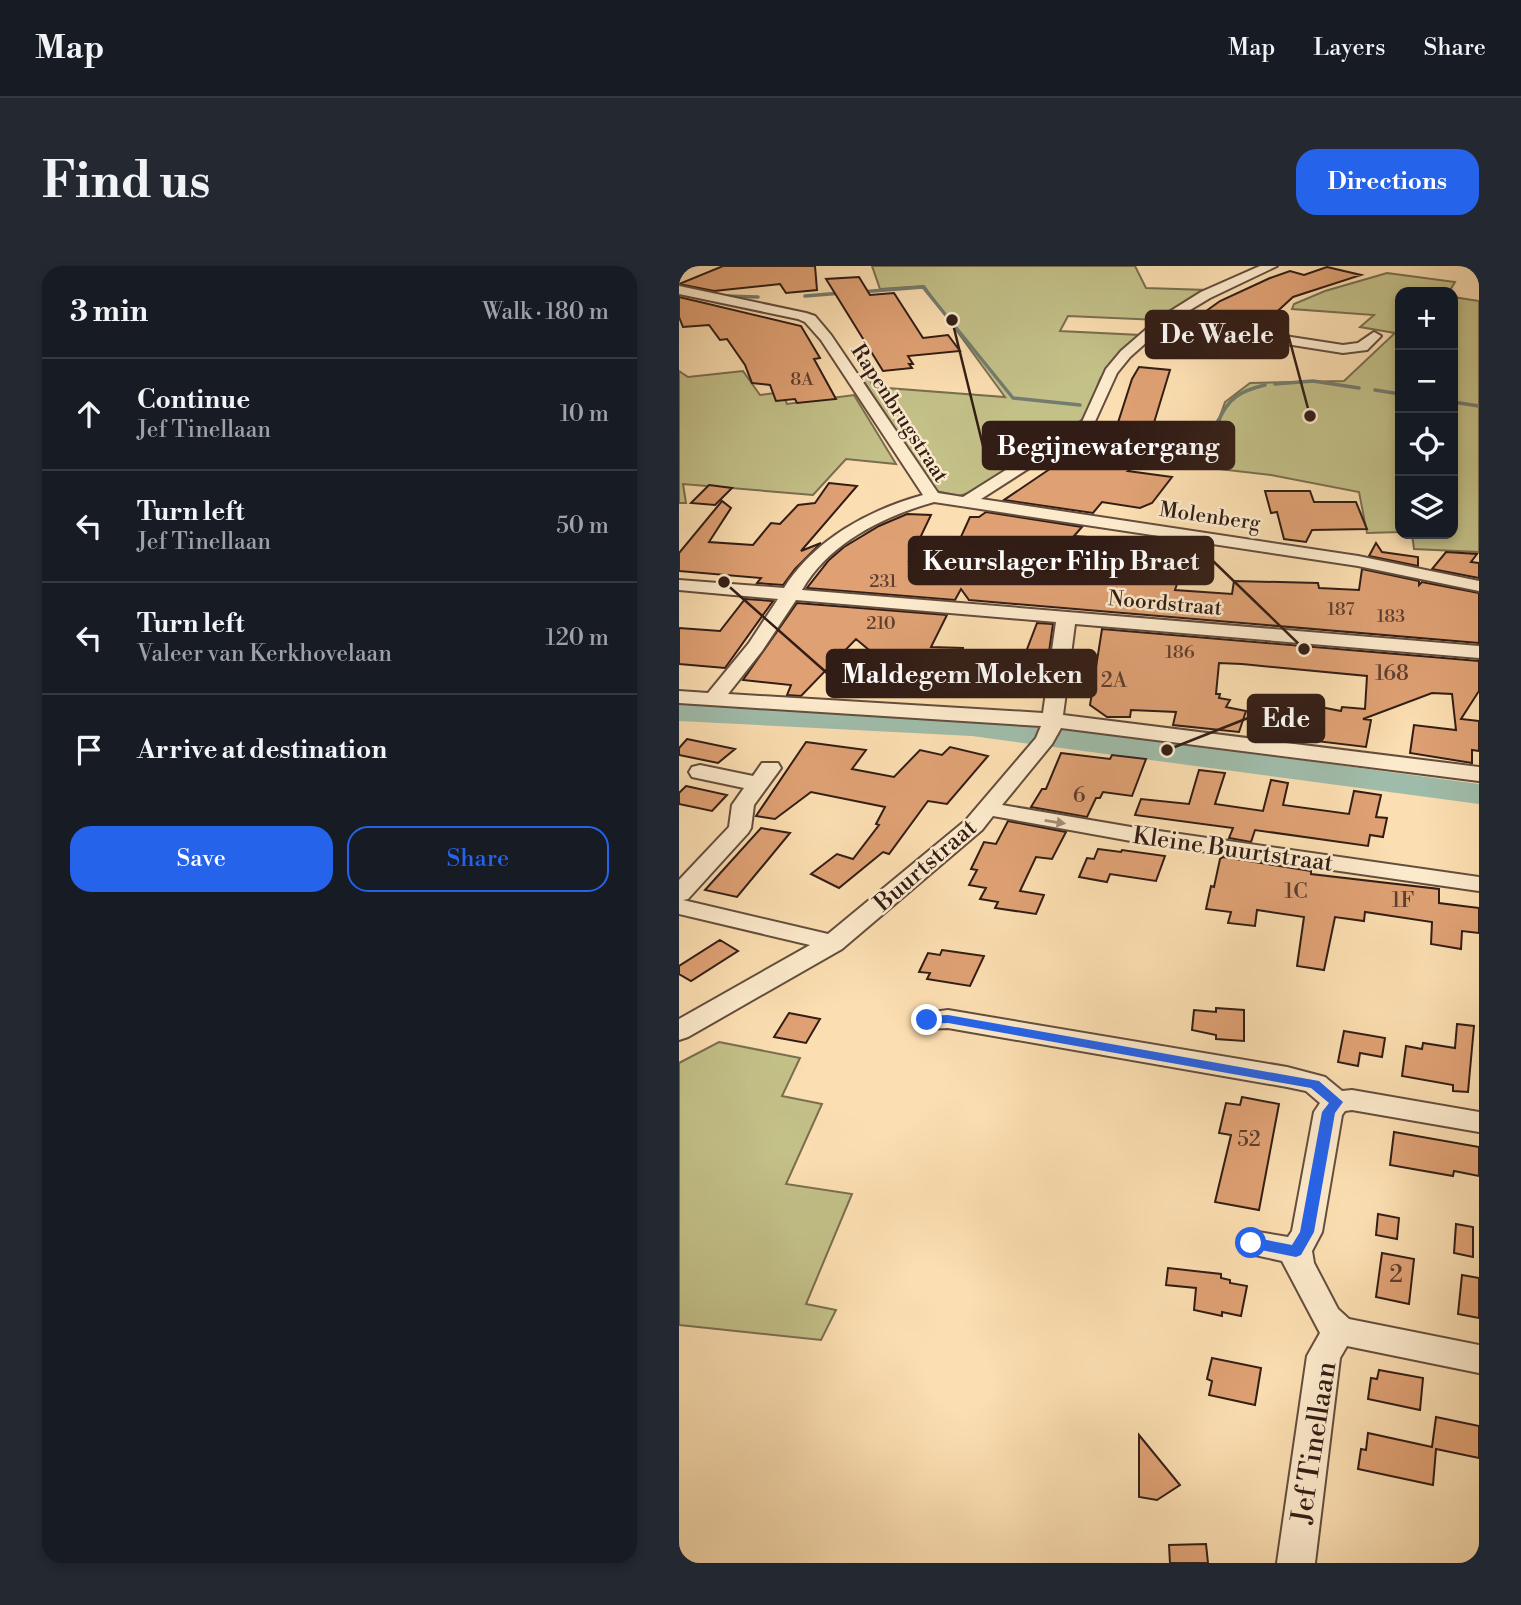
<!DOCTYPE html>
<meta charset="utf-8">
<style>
:root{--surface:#171b24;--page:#242831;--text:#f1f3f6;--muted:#9ea1a6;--line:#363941;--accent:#2563eb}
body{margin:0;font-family:"Libre Bodoni",serif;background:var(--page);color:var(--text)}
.controls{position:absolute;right:21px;top:21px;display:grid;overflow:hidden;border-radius:14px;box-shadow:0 4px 10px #0003}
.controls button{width:63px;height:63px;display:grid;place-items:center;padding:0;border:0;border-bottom:2px solid var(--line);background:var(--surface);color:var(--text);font:35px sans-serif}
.stop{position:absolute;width:21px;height:21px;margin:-16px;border:5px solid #2563eb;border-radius:50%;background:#fff}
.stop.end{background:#2563eb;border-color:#fff;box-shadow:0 2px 7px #0008}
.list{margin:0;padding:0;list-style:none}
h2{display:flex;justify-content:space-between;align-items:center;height:91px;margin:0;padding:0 28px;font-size:30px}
h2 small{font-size:23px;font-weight:400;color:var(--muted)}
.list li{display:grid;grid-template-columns:46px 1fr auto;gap:21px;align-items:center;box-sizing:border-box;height:112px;padding:0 28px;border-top:2px solid var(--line)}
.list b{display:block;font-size:26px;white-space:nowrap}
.list p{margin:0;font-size:23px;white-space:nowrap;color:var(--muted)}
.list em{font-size:23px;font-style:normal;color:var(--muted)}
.actions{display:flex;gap:14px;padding:21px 28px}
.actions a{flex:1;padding:16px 0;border:2px solid var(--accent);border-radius:21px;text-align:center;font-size:24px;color:var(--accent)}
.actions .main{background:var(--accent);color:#fff}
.icon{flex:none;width:38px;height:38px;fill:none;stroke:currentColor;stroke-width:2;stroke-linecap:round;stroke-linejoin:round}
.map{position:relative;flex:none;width:800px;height:1297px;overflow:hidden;border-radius:21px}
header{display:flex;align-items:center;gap:42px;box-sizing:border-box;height:98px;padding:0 35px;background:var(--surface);border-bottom:2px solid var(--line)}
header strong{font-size:33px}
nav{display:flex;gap:38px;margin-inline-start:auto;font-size:24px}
.intro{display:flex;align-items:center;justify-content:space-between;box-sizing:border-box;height:168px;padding:0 42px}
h1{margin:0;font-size:49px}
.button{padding:18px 32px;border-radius:21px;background:var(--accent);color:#fff;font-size:24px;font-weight:700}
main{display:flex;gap:42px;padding:0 42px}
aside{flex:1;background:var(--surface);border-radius:21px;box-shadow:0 4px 10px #0003}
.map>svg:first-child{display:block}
</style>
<header>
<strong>Map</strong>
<nav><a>Map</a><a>Layers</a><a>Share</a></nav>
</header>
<div class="intro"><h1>Find us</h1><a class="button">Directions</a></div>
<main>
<aside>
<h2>3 min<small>Walk · 180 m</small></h2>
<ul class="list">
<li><svg class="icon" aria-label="ahead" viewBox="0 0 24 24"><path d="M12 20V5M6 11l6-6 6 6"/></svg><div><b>Continue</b><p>Jef Tinellaan</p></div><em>10 m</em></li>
<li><svg class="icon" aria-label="left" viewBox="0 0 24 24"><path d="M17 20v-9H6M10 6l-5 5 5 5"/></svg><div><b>Turn left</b><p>Jef Tinellaan</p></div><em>50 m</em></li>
<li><svg class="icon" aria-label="left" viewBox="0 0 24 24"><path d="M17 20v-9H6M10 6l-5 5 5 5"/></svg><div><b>Turn left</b><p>Valeer van Kerkhovelaan</p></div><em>120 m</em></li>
<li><svg class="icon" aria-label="arrive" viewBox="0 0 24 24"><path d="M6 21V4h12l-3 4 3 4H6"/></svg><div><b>Arrive at destination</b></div></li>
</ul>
<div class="actions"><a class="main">Save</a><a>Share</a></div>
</aside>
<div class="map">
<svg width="800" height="1297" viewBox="0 0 800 1297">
<rect width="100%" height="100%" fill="#fbdeb1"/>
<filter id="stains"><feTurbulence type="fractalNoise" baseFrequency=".00286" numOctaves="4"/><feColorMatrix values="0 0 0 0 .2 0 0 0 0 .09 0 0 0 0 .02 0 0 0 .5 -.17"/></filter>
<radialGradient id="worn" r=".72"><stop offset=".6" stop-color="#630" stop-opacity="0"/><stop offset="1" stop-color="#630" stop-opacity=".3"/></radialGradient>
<path fill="#c3c088" stroke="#7a6e4f" stroke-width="2" d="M193,0h263l11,22 60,2 -47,30 -91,-4 -8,15 80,4 -24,23 -16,21 -14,38 -114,75 -13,4 -23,-5 -75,-114h7l6,10 131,10 -81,-111 -44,3z
M708,7l68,9 -6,10h-49v240l-33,1 -8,-41 -88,-17 -79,-9 11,-22 12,-14 10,-28 25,-19 94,-2 51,-48 -35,-6 14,-12 -82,-6 2,-5 31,-13z
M774,31l26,4v251l-65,-3 -2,-15h41z
M0,105l9,6 55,-6 17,24 22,-3 5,12 67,-9 42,69 -50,-5 -33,36 -130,-11 3,19h-7z
M40,776l81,16 -18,38 40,8 -36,80 66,10 -46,110 30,6 -15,30 -142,-15v-262z"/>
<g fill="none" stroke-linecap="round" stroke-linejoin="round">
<path stroke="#737c6f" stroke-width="3.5" d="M181,26l63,-5 90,111 67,7
M46,30l33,1
M126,30l37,-3
M596,118l38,-3 46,7
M696,124l25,4
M774,136l26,4
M539,156c10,-24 22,-31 47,-37"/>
<path stroke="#737c6f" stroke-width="4.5" d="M420,161l24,5
M455,168l39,8h34l12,-22"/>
<path fill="#9fbcaa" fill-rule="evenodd" d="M0,435l293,15 507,68v20l-507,-68 -293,-15z"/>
</g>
<path fill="#dfa174" stroke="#321d16" stroke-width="2" d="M44,0h92l2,24 -31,3 -6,-9 -66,7 -35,-7z
M648,1l34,8 -68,22 -35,32 -63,-10 25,-18 50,-23 20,-7 14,4z
M180,11l11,18 24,-2 29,45 25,-3 12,16 -52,5 5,8h-4l3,4 -29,3 -57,-92z
M0,31l122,29 19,32 -6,1 22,40 -39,4 -2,-4 -19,2 -6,-16 -18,-2 -7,-18 -18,-26 -7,1 -11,-15 -26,2 -4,-10z
M460,101l31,3 -17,56 -28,21 28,6 -25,18 44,6 -20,26 -12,5 -38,-6 -9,11 -89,-13 99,-67 11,2 18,-56z
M150,217l28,3 -56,65 20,-8 -26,26 -12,16 -26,-2 4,-5 -82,-7v-18l43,-52 9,7 -22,34 44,3 18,-22 9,1 18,-19 17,-2z
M30,219l23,3 -17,17 -24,-2z
M586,225h45l4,11h42l11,27 -55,1 -6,12 -22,-3 -7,-27 -6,1z
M307,246l96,15 -8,9 54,4 -7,22 7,1 -5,18 54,3 -2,6 57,4 2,-13 84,2 1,5 40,2 3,-21 57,12v4l3,-3 57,11v50l-510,-43 -8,-11 -6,11 -148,-12 22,-28 15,-13 35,-21 28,-12 24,1 -22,46 40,2 21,-46h9z
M697,277l6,9 36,5v9l-49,-10z
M767,286l31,2 -6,8 8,1v15l-47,-9z
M66,333l28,2 -48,67 -46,-4v-36l41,3z
M118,337l150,12 -16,32 32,1 -6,43 -45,-2 4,-11 -65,-3 18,-25 -13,-11 -55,57 -14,-1 4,-10 -48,-5z
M358,357l16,1 -10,70 -53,-2 5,-19h11l1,-6h11l1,-10h5z
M423,363l377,32v30l-18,28 18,2v30l-7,-1v13l-62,-10 4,-28 42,5 -4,-36 -20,-1 -69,26 8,1 -5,27 -92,-11 6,-18 28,3 7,-15 26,5 1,-4 23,2 2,-33 -125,-12 -23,-1 -3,31h4l-1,4 11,2 -4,7 20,4 -7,21 -66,-7 3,-13 -45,-2 -1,7h-23l-17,-12z
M8,473l48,10 -17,14 -39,-8v-7z
M127,476l60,8 -14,19 42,8 26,-27 22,5 8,-8 38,9 -41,48 -19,-3 -39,53 -6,-2 -44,36 -28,-14 26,-20 16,5 26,-34 -3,-1 9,-17 -74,-15 -36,27 -19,-3z
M382,487l49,6 2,-4 34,4 -14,37 -29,-4 -3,6h-4l-9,19 -56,-10 11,-18h4z
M520,504l26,3 -10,31 48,7 8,-31 17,3 -5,22 66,9 5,-23 27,4 -5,22 11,1 -4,19 -13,-2 -2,11 -113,-16 -4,12 -22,-4 4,-10 -98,-13 6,-16 48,5z
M7,520l41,9 -15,16 -33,-7v-11z
M329,555l58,11 -14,27 -16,-2 -16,34 24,4 -8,19 -41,-6 3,-6 -18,-3 6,-11 -17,-3 8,-15 -6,-1 13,-27 12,2z
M82,562l29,5 -53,64 -32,-7z
M419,583l23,3 1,-2 43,6 -9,25 -46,-7 -3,8 -28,-5 8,-19 7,1z
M544,591l88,14v3l128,15v14l40,5v25l-17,-2 -1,18 -30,-5 1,-22 -67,-10 -1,9 -29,-4 -11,53 -27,-4 7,-49 -47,-7 -2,16 -27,-3 3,-11 -25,-3 5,-23 3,1 6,-28z
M41,674l18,11 -47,30 -12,-7v-8z
M263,684l42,6 -14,30 -43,-7 3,-6 -11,-1 9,-19 12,2z
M537,742l28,2v31l-28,-2v-4l-24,-5 2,-20 22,2z
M110,747l31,6 -14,24 -32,-6z
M778,758l17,2 -6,66 -15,-1v-6l-51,-9 4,-30 16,3 1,-6 32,5z
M665,765l41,7 -3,19 -22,-4 -2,13 -20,-4z
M563,831l37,7 -20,106 -44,-8 16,-67 -12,-2 7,-30 14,2z
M715,866l85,15v29l-25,-5 -1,5 -63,-11z
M699,948l21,4 -2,21 -21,-4z
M777,958l17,3v30l-19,-4z
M703,987l32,6 -5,45 -33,-7z
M489,1002l53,6v4l9,2v3l17,3 -6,30 -19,-4v4l-28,-6 2,-22 -30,-3z
M783,1009l17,3v40l-21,-4z
M533,1092l49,10 -6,37 -46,-10 3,-14 -5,-2z
M700,1104l44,8 -3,32 -52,-11 3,-21 6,1z
M757,1151l43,9v32l-43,-9 -3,36 -75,-16 3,-20 5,1 2,-17 64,14z
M460,1169l41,50 -23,15 -18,-3z
M527,1278l2,19h-38l-1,-18z"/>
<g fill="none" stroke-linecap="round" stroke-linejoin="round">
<defs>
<path id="minor" d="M581,0h17l-67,32 -35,21 168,26 15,-2 16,-11 7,4 -14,14 -24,3 -177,-28 -36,32 -13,16 -25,55 -111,71 377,57 121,25v10l-121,-25 -424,-64c-50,14 -105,41 -132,88l677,56v12l-404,-34 -12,91 416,52v14l-418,-53 -9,16 -50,61 129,22 348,50v14l-348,-50 -138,-25 -11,14 -140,119 -154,88 -9,3v-21l131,-74 -131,-31v-34l50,-53 3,-22 12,-17 -52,-11 -3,-5 3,-5 8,-2 53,11 9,-13h16l3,5 -27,37 -3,23 -3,5 -60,66 -5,1 145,34 138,-114 70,-82 5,-12 -362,-23v-12l29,2 41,-50 29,-44 -99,-9v-10l105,8c31,-49 85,-78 139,-93l-102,-155 -16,-18 -7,-3 -119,-25v-8l127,27 9,3 16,19 107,158 25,4 119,-75 24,-53 15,-18 37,-32 43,-27zM117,334l260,22 -13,91 -315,-19 34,-43z
M269,744l339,57 38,10 17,14 10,-1 127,22v20l-127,-22 -7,1 -3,4 -20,117 -10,19 2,12 24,46 11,10 130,26v28l-132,-27 -7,12 -25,205h-38l30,-207 13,-23 -38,-72 -41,-9 -4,-9 4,-9 11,-3 36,6 4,-6 22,-119 6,-9 -14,-12 -19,-4 -339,-59 -21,1 -9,-3 -4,-6 4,-6z"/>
</defs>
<use href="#minor" stroke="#644d3d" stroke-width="4"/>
<use href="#minor" fill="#fceacc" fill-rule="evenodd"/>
</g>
<defs><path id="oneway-solid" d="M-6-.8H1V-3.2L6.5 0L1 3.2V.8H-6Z" transform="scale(1.75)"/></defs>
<use fill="#a18e7a" href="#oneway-solid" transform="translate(376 556) rotate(9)"/>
<path fill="#2563eb" d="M269,749l371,66 24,21 -8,11 -21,119 -13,23 -5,2 -45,-9 -7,-5 7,-6 41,8 8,-13 22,-120 7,-9 -18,-15 -363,-65 -21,1 -6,-4 6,-4z"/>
<g text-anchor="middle" stroke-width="5" stroke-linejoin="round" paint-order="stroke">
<g font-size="18" fill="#5d3e2e">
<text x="123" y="119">8A</text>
<text x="204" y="321">231</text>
<text x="662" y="349">187</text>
<text x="712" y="356">183</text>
<text x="202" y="363">210</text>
<text x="501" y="392">186</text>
</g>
<g font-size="21" fill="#321d16" stroke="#fceacc">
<text transform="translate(221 147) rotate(57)" y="7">Rapenbrugstraat</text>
<text transform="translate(531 250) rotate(8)" y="7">Molenberg</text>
<text transform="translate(486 337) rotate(5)" y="7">Noordstraat</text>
</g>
<g font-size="21" fill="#5d3e2e">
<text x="713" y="414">168</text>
<text x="435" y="421">2A</text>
<text x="400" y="536">6</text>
<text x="617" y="632">1C</text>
<text x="724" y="641">1F</text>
<text x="570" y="880">52</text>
</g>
<g font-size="24" fill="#321d16" stroke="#fceacc">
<text transform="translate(554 583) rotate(8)" y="8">Kleine Buurtstraat</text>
<text transform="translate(246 599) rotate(-41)" y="8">Buurtstraat</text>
</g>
<g font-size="24" fill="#5d3e2e">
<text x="717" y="1016">2</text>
</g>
<g font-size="28" fill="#321d16" stroke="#fceacc">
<text transform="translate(634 1176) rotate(-81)" y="10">Jef Tinellaan</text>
</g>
</g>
<path fill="none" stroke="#321d16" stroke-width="2.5" d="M631 150L609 68M273 54L304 180M625 383L534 295M45 316L148 407M488 484L569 452"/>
<g fill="#321d16" stroke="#fceacc" stroke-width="2.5">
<circle cx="631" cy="150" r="7"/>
<circle cx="273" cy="54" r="7"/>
<circle cx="625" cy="383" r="7"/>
<circle cx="45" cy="316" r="7"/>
<circle cx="488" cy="484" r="7"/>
</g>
<g fill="#321d16" stroke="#321d16" stroke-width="2.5">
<rect x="467" y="45" width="142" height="47" rx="7"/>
<rect x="304" y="156" width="251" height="47" rx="7"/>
<rect x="230" y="271" width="304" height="47" rx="7"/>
<rect x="148" y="384" width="269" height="47" rx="7"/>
<rect x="569" y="429" width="76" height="47" rx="7"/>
</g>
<g font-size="26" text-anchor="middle" font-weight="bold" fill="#fff">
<text x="538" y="77">De Waele</text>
<text x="429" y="189">Begijnewatergang</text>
<text x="382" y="304">Keurslager Filip Braet</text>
<text x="283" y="417">Maldegem Moleken</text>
<text x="607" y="461">Ede</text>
</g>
<rect width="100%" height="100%" filter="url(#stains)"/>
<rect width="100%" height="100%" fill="url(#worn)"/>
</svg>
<div class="controls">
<button>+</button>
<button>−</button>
<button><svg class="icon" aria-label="locate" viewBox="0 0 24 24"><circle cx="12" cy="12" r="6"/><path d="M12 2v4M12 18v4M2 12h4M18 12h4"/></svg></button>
<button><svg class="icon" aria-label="layers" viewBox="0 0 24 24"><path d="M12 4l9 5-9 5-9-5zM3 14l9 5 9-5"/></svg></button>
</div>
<div class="stop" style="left:572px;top:977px"></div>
<div class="stop end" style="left:248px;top:754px"></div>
</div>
</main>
